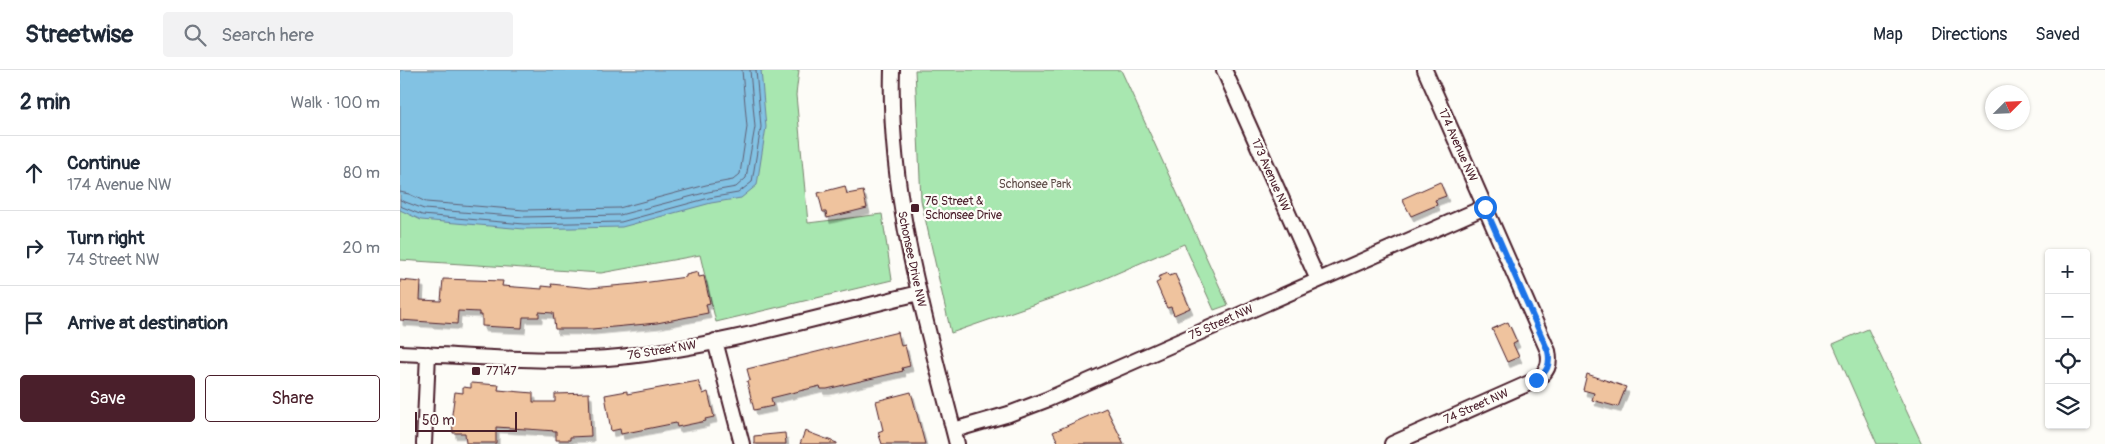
<!DOCTYPE html>
<meta charset="utf-8">
<style>
:root{--surface:#fff;--page:#f2f2f3;--text:#1f2937;--muted:#747a83;--line:#e0e1e3;--accent:#4a1f2b}
body{margin:0;font-family:Pangolin,sans-serif;background:var(--page);color:var(--text)}
.controls{position:absolute;right:15px;bottom:15px;display:grid;overflow:hidden;border-radius:5px;box-shadow:0 1px 4px #0004}
.controls button{width:45px;height:45px;display:grid;place-items:center;padding:0;border:0;border-bottom:1px solid var(--line);background:var(--surface);color:var(--text);font:25px sans-serif}
.compass{position:absolute;left:1585px;top:15px;width:45px;height:45px;border-radius:50%;background:var(--surface);box-shadow:0 1px 4px #0004;rotate:66deg}
.scale{position:absolute;left:15px;bottom:12px;width:102px;box-sizing:border-box;padding-left:5px;border:2px solid #4a1f2b;border-top:0;font-size:14px;line-height:18px;white-space:nowrap;color:#4a1f2b;-webkit-text-stroke:4px #fdfcf7;paint-order:stroke}
.stop{position:absolute;width:15px;height:15px;margin:-11px;border:4px solid #1a73e8;border-radius:50%;background:#fff}
.stop.end{background:#1a73e8;border-color:#fff;box-shadow:0 1px 5px #0008}
.list{margin:0;padding:0;list-style:none}
h2{display:flex;justify-content:space-between;align-items:center;height:65px;margin:0;padding:0 20px;font-size:21px}
h2 small{font-size:16px;font-weight:400;color:var(--muted)}
.list li{display:grid;grid-template-columns:32px 1fr auto;gap:15px;align-items:center;box-sizing:border-box;height:75px;padding:0 20px;border-top:1px solid var(--line)}
.list b{display:block;font-size:19px;white-space:nowrap}
.list p{margin:0;font-size:16px;white-space:nowrap;color:var(--muted)}
.list em{font-size:16px;font-style:normal;color:var(--muted)}
.actions{display:flex;gap:10px;padding:15px 20px}
.actions a{flex:1;padding:11px 0;border:1px solid var(--accent);border-radius:5px;text-align:center;font-size:18px;color:var(--accent)}
.actions .main{background:var(--accent);color:#fff}
.icon{flex:none;width:28px;height:28px;fill:none;stroke:currentColor;stroke-width:2;stroke-linecap:round;stroke-linejoin:round}
.map{position:relative;flex:none;width:1705px;height:374px;overflow:hidden}
header{display:flex;align-items:center;gap:30px;box-sizing:border-box;height:70px;padding:0 25px;background:var(--surface);border-bottom:1px solid var(--line)}
header strong{font-size:24px}
nav{display:flex;gap:28px;margin-inline-start:auto;font-size:18px}
.search{width:350px;height:45px;background:var(--page);display:flex;align-items:center;gap:12px;box-sizing:border-box;padding:0 18px;border-radius:5px;color:var(--muted);font-size:19px}
main{display:flex}
aside{flex:1;background:var(--surface)}
.map>svg:first-child{display:block}
</style>
<header>
<strong>Streetwise</strong>
<div class="search"><svg class="icon" aria-label="search" viewBox="0 0 24 24"><circle cx="10" cy="10" r="6"/><path d="M15 15l6 6"/></svg>Search here</div>
<nav><a>Map</a><a>Directions</a><a>Saved</a></nav>
</header>
<main>
<aside>
<h2>2 min<small>Walk · 100 m</small></h2>
<ul class="list">
<li><svg class="icon" aria-label="ahead" viewBox="0 0 24 24"><path d="M12 20V5M6 11l6-6 6 6"/></svg><div><b>Continue</b><p>174 Avenue NW</p></div><em>80 m</em></li>
<li><svg class="icon" aria-label="right" viewBox="0 0 24 24"><path d="M7 20v-9h11M14 6l5 5-5 5"/></svg><div><b>Turn right</b><p>74 Street NW</p></div><em>20 m</em></li>
<li><svg class="icon" aria-label="arrive" viewBox="0 0 24 24"><path d="M6 21V4h12l-3 4 3 4H6"/></svg><div><b>Arrive at destination</b></div></li>
</ul>
<div class="actions"><a class="main">Save</a><a>Share</a></div>
</aside>
<div class="map">
<svg width="1705" height="374" viewBox="0 0 1705 374">
<defs>
<filter id="shadow"><feDropShadow dx="3" dy="5.5" stdDeviation="0" flood-color="#0004"/></filter>
</defs>
<rect width="100%" height="100%" fill="#fdfcf7"/>
<filter id="ink" filterUnits="userSpaceOnUse"><feTurbulence type="fractalNoise" baseFrequency=".02" numOctaves="2"/><feDisplacementMap in="SourceGraphic" scale="10" xChannelSelector="R" yChannelSelector="G"/><feConvolveMatrix kernelMatrix="1 2 1 2 8 2 1 2 1" color-interpolation-filters="sRGB"/></filter>
<g filter="url(#ink)">
<path fill="#a8e7b0" stroke="#79836e" d="M0,0h399l-3,25 12,128 74,-9 10,66 -176,42 -16,-67 -99,18 -201,-13z
M515,0h206l107,235 -14,5 -30,-66 -94,41 -139,48 -30,-133z
M1468,259l54,115h-45l-44,-100z"/>
<path fill="#82c2e3" stroke="#6c8199" d="M0,0h361l5,57 -9,58 -16,13 -30,5 -89,24 -98,2 -103,-9 -21,-10z"/>
<g fill="none" stroke-linecap="round" stroke-linejoin="round">
<path stroke="#606075" stroke-width="1" d="M0,122l9,2 17,8 98,8 95,-2 87,-23 27,-5 7,-6 7,-47 -5,-57
M0,130l24,9 100,8 96,-2 88,-23 28,-5 10,-9 9,-51 -5,-57
M0,136l22,9 102,9 97,-2 88,-24 29,-5 14,-11 9,-55 -5,-57"/>
</g>
<path fill="#efc39e" stroke="#4a1f2b" filter="url(#shadow)" d="M1040,112l6,14 -11,4 2,5 -26,11 -9,-17z
M445,116l2,8 16,-3 4,17 -40,10 -1,-6h-3l-5,-19z
M298,202l1,5 5,-1 6,27 -4,1 2,9 -51,10 -65,6h-37l-2,-16 -14,-1v5h-16l-1,11 -23,-1 -17,-1v-11h-3v-3l-21,-1 -1,13 -57,-4v-40l21,2 -1,18 21,1 2,-22 60,2 -1,5 40,3v-3l10,1 -1,-3 39,4 45,-4 51,-7v-2z
M768,203l1,3 6,-2 15,34 -16,7 -3,-8 -4,1 -11,-25 4,-2 -2,-4z
M1108,252l9,20 -4,2 6,13 -12,5 -15,-33z
M498,262l3,14 4,-1 5,21 -8,2 1,3 -76,18h-6l-1,-3 -49,12 2,8 -19,4 -7,-29 3,-1 -3,-11z
M1187,304l39,13 -8,20 -26,-7 2,-7 -11,-3z
M298,311l5,13 5,-2 6,25 -9,2 1,2 -29,6 -1,-4 -55,11 -1,-5 -9,2 -6,-36 22,-4v3z
M71,313l28,2 -1,5 35,3v9h22v-8l34,-1 2,43 -21,1v3h-14v-9l-60,-4v16h-30l-1,-10h-12l-1,-19 3,-22 8,1v-6l8,1z
M511,322l14,52h-43l-4,-12 5,-2 -7,-29z
M706,338l18,36h-65l-6,-12z
M405,361l32,12v1h-37z
M385,363l1,11h-32v-8z"/>
<g fill="none" stroke-linecap="round" stroke-linejoin="round">
<defs>
<path id="minor" d="M492,0c-4,128 34,251 65,374
M824,0l94,210
M315,271l27,103
M0,283c73,3 147,11 219,4 99,-10 203,-41 300,-64
M554,360l55,-16 37,-14 439,-193
M24,374l4,-90
M992,374l144,-64c11,-8 15,-15 12,-29l-123,-281"/>
</defs>
<use href="#minor" stroke="#4a1f2b" stroke-width="18"/>
<use href="#minor" stroke="#fdfcf7" stroke-width="14"/>
</g>
</g>
<g fill="none" stroke-linecap="round" stroke-linejoin="round" filter="url(#ink)">
<path stroke="#1a73e8" stroke-width="6" d="M1085,137l63,144c3,14 -1,21 -12,29"/>
</g>
<g fill="#4a1f2b" stroke="#fdfcf7" stroke-width="2">
<rect x="510" y="133" width="10" height="10" rx="2.5"/>
<rect x="71" y="296" width="10" height="10" rx="2.5"/>
</g>
<g text-anchor="middle" stroke-width="4.5" stroke-linejoin="round" paint-order="stroke">
<g font-size="12" fill="#4a1f2b" stroke="#fdfcf7">
<text transform="translate(1058 75) rotate(66)" y="4">174 Avenue NW</text>
<text transform="translate(871 105) rotate(66)" y="4">173 Avenue NW</text>
<text transform="translate(512 189) rotate(78)" y="4">Schonsee Drive NW</text>
<text transform="translate(821 252) rotate(-24)" y="4">75 Street NW</text>
<text transform="translate(262 280) rotate(-9)" y="4">76 Street NW</text>
<text transform="translate(1076 336) rotate(-24)" y="4">74 Street NW</text>
</g>
<g font-size="12" fill="#62514c" stroke="#fdfcf7">
<text x="635" y="118">Schonsee Park</text>
</g>
<g font-size="12" fill="#4a1f2b" stroke="#fdfcf7" text-anchor="start">
<text x="525" y="135">76 Street &amp;<tspan x="525" dy="14">Schonsee Drive</tspan></text>
<text x="86" y="305">77147</text>
</g>
</g>
</svg>
<div class="controls">
<button>+</button>
<button>−</button>
<button><svg class="icon" aria-label="locate" viewBox="0 0 24 24"><circle cx="12" cy="12" r="6"/><path d="M12 2v4M12 18v4M2 12h4M18 12h4"/></svg></button>
<button><svg class="icon" aria-label="layers" viewBox="0 0 24 24"><path d="M12 4l9 5-9 5-9-5zM3 14l9 5 9-5"/></svg></button>
</div>
<svg class="compass" viewBox="-18 -18 36 36"><path d="M0-13l5 13h-10z" fill="#e53935"/><path d="M0 13l5-13h-10z" fill="#747a83"/></svg>
<div class="scale">50 m</div>
<div class="stop" style="left:1085px;top:137px"></div>
<div class="stop end" style="left:1136px;top:310px"></div>
</div>
</main>
